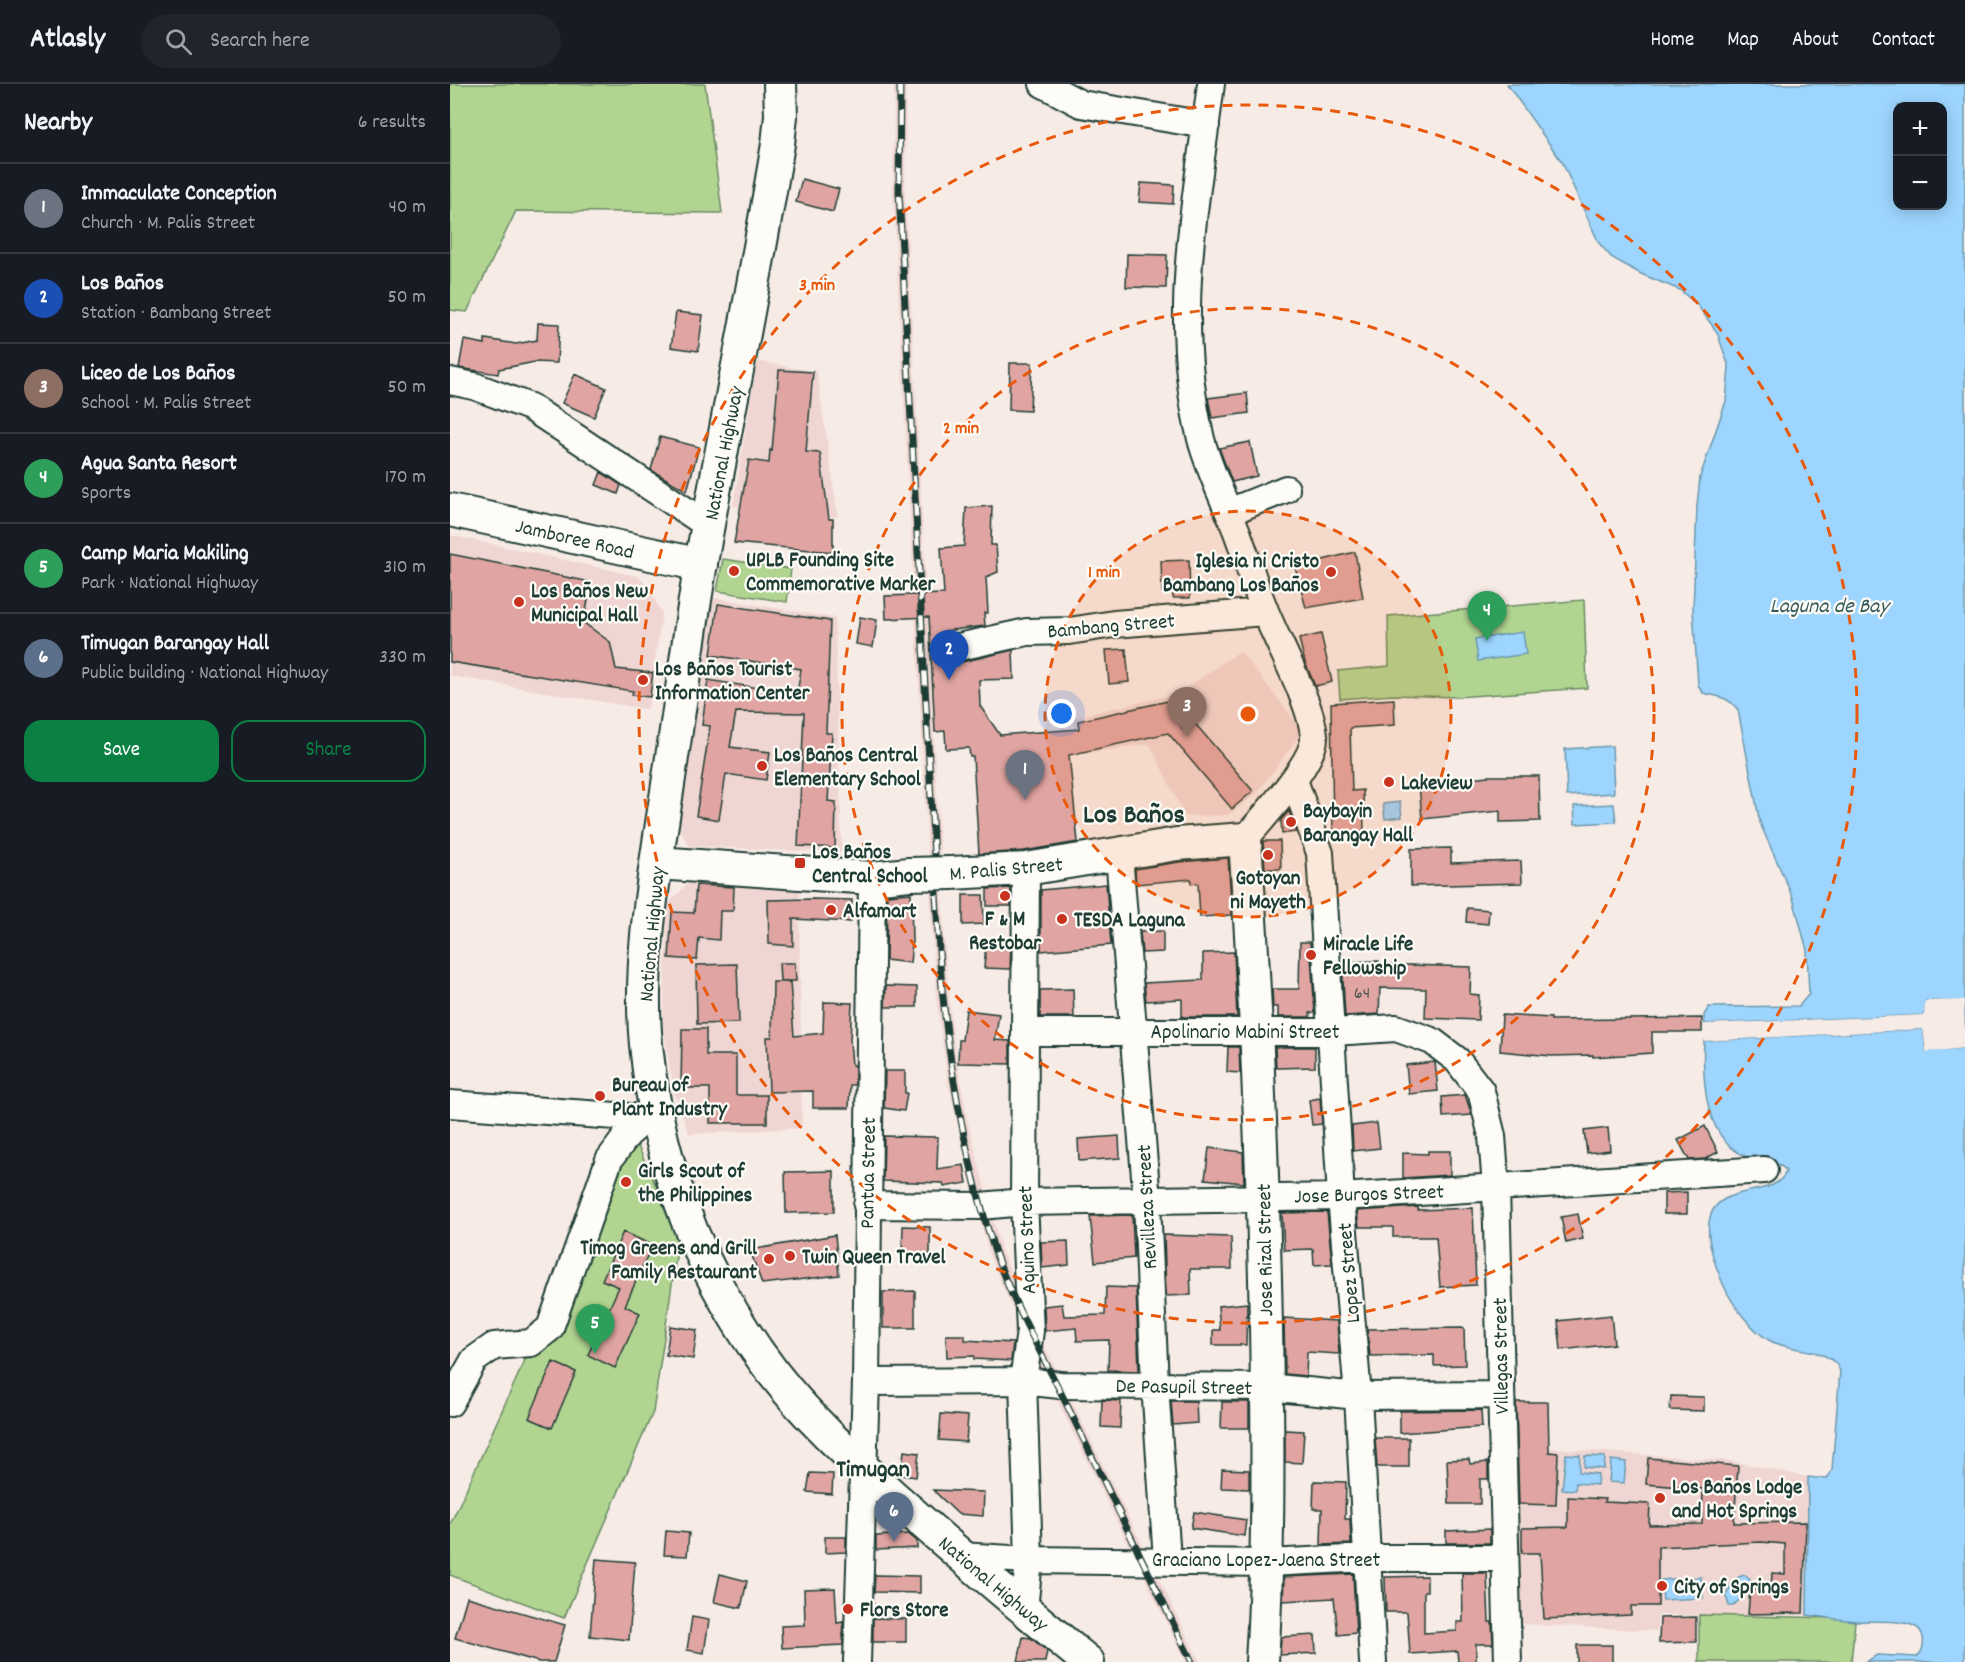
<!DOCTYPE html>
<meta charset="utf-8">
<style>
:root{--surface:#171b24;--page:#20242c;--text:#f1f3f6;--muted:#9ea1a6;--line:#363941;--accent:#0b8043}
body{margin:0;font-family:Dekko,sans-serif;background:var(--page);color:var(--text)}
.controls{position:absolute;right:18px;top:18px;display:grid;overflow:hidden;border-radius:12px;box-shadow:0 3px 15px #0003}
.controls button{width:54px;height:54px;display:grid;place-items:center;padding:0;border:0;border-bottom:2px solid var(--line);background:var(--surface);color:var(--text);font:30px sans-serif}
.you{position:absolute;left:612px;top:630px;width:21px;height:21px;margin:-15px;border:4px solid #fff;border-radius:50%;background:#1a73e8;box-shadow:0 0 0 9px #1a73e833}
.badge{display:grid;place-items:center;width:39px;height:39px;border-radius:50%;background:var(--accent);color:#fff;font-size:20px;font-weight:700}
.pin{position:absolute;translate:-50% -50px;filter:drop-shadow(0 2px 3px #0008)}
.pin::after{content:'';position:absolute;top:32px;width:21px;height:18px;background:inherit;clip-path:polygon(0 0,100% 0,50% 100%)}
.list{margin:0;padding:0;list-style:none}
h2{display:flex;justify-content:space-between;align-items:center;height:78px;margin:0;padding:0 24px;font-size:26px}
h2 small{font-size:20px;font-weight:400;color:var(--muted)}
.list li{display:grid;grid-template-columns:39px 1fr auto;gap:18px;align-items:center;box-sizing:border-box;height:90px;padding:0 24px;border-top:2px solid var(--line)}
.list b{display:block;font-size:22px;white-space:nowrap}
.list p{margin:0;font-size:20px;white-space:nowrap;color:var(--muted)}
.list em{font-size:20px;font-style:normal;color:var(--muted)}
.actions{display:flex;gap:12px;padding:18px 24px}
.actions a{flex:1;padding:14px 0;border:2px solid var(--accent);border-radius:18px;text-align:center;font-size:21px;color:var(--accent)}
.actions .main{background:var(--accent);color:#fff}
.icon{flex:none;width:33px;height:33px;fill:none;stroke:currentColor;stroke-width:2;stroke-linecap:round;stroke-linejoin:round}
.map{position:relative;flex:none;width:1515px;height:1578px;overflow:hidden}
header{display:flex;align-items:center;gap:36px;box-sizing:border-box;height:84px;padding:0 30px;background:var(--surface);border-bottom:2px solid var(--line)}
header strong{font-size:28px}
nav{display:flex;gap:33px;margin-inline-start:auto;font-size:21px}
.search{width:420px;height:54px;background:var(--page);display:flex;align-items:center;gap:15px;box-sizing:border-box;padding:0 21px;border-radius:33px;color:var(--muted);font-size:22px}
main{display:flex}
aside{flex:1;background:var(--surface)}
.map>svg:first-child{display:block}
</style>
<header>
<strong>Atlasly</strong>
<div class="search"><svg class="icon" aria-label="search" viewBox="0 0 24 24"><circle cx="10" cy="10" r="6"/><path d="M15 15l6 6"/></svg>Search here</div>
<nav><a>Home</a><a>Map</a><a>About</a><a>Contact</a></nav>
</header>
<main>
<aside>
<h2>Nearby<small>6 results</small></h2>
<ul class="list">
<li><span class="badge" style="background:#6b7280">1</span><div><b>Immaculate Conception</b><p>Church · M. Palis Street</p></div><em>40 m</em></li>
<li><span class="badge" style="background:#1a4fb4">2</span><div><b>Los Baños</b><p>Station · Bambang Street</p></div><em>50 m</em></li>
<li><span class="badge" style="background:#8d6e63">3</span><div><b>Liceo de Los Baños</b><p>School · M. Palis Street</p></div><em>50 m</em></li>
<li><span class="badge" style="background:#2e9e5b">4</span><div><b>Agua Santa Resort</b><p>Sports</p></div><em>170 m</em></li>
<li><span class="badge" style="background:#2e9e5b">5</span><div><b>Camp Maria Makiling</b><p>Park · National Highway</p></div><em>310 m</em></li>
<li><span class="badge" style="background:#5c6f8a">6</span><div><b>Timugan Barangay Hall</b><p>Public building · National Highway</p></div><em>330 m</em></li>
</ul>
<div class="actions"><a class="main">Save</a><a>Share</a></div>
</aside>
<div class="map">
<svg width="1515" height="1578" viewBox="0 0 1515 1578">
<rect width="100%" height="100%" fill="#f7ebe6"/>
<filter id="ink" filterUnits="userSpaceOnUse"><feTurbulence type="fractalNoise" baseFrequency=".0167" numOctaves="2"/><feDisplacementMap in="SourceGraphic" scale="12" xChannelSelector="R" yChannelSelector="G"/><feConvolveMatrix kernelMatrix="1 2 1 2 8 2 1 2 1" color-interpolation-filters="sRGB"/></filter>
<g filter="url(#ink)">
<path fill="#f0d6d2" d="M444,0h12l-1,108 40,758 8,87 15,85 33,127 25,59 174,354h-14l-172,-349 -25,-59 -12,-45 -29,-127 -12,-86 -3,-45 -40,-758z
M307,277l60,11 21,145 -105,-11z
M0,451l188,41 10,10 14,27 -14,96 3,1 -201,-34z
M260,513l125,21 7,235 -153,-7 -12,-22z
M790,567l63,80 -47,63 -28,21 -43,1 -35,-72 -69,10 -9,-36 107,-25z
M240,797l109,8 3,239 -113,6 -15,-41 -11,-68 5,-121z
M1059,1361l222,16 77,16 -1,138h-149l-1,16 -139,-7z"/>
<path fill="#b1d591" stroke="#688962" stroke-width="1.5" d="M0,0h255l17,129 -206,-2 -49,101 -17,-2z
M273,475l68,10 -4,33 -70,-11z
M1134,516l3,88 -132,9 -62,-2 -53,4 -2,-28 51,-5 -1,-50z
M178,1040l51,113 -26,175 -89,206 -114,-43v-50l104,-229z
M1249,1531l137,3 19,3 -4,41h-152z"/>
<path fill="#9ed5fe" stroke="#6b98ad" stroke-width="1.5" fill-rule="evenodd" d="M1057,0h458v948l-1,-31h-38l-2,14 -219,9 -1,-9 5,-8 90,-1 10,-12 -2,-44 -14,-52 -33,-75 -22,-113c-9,-13 -21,-14 -35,-17l-5,-8 -5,-75 4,-104 3,-29 26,-76 3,-34 -12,-35 -19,-26 -18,-16 -39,-16 -30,-17 -12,-14 -37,-81zM1448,22h44v100h-44z
M1073,548l3,22 -48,7 -3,-22z
M1162,662l2,47 -47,3 -2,-47z
M950,718l2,15 -17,2 -2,-15z
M1164,720l2,18 -41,2 -1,-18z
M1473,945l3,22 39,-3v614h-99l11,-7 40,2c9,-8 9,-26 -3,-31 -16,-7 -39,-4 -56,-5 -17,-1 -34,-4 -51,-6l1,-138 19,2 5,-9 8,-99c-9,-25 -50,-18 -71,-31 -20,-12 -37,-36 -46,-56 -52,-122 51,-74 63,-113 -6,-10 -22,-9 -33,-12 -49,-14 -51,-77 -49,-118z
M1116,1370l14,1 -1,17 19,2 -1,11 -21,-2 -1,7 -13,-1z
M1135,1372l20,1 -1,12 -20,-2z
M1161,1376l15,2 -2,21 -15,-1z
M1295,1491l6,6 -3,10 -15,15h-4l-3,-10c4,-10 7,-19 19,-21z
M1251,1493l2,21 -40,2 -2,-20z"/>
<path fill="#f7ebe6" d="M1514,916l1,35 -3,-2 -1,-30 -33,1 -3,14 -220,9v-3l219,-9 1,-14z
M1473,942l3,3 3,19 36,-3v3l-39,4 -3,-23 -219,12v-3z"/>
<path fill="#e0a5a2" stroke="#1f3d34" stroke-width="1.5" d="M352,95l37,10 -6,23 -37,-10z
M691,99l33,2 -1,19 -34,-2z
M677,170l40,1 -1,33 -40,-1z
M226,228l27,3 -5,36 -27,-4z
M88,239l21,1 -2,39 -22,-1 -36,7 -1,5 -39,-6 5,-28 21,4v-5l31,5 21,-4z
M560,279h22l-2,48 -21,-1z
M329,286l34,2 -7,80 14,1 9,66h4v33l-99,-9 15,-83 20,3 1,-13 2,1z
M125,290l31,14 -12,29 -32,-14z
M797,309l2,20 -37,5 -4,-20z
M210,353l39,10 -12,44 -36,-21z
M800,358l7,34 -25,6 -13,-34z
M151,388l20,13 -3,9 -22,-9z
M542,422l-1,39h5l2,27 -12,5 2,36h-4l1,13 -41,5v19l1,8 17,4 51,-12 1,29 -35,1 1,26 20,29 79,-6 -1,-8 99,-22 5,29 10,-8 61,71 -21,18 -64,-76 -99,22 9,87 -54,9 -45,3 -6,-97h-3l-1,-9 -23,1 -1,-18 -10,1 -6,-115 -43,2 -1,-23 59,-2 -3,-46 23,-2 2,-38z
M905,468l8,46 -57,10 -11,-41z
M0,470l141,28 -7,41 26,19 6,27 37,4 -3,24 -18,-2 1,-4 -183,-29z
M739,476l1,38h-17v-6h-11l-1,-31z
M268,520l112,17 -4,112h6l-4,68 8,1 -1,46 -37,-2 6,-133 -68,-1 -6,35 40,5 -4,28 -40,-6 -7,46 -23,-4 14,-90 -8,-1 6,-45 89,14 4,-25 -90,-14z
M410,533l17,3 -4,27 -17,-3z
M871,550l11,48 -17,4 -10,-24 -6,-23z
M676,565l3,33 -20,2 -3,-34z
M944,615l1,26 -45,3 2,63 11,-1 1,41 -31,1 -2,-129z
M1038,692h51l1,45 -40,1v-11l-78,8 -3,-35z
M839,727l8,21 -15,2 -1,-14z
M813,757h17l1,28h-16z
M1001,764v15l70,-2 1,22 -111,3v-37z
M778,774l4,57 -32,2 -2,-34 -7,1v-5l-55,5 -1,-15 44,-7z
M656,800l5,61 -70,6v-61z
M246,801l38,2 -1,24h-13l-1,29 -20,-2 -2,22 -28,-2 3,-46 22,1z
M561,804v18h-24v-17z
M461,809l1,49 -2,21 -24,-3 1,-65z
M513,811h20l1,29 -21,1z
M362,815l40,1 -1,22 -58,-3v27l-24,-2 -1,-44z
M1017,824l22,2 -1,14 -22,-2z
M713,847v21l-21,1 -2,-21z
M850,858h10l5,71h-5v4h-32v-10h-5l-1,-18h27z
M536,860l25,1 -1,24 -26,-1z
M784,868l3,65h-55v-18l-36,2 -2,-18 59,-3v-27z
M929,877v3l92,3 -1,27 9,1 -1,25 -53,-2 1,-29 -46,-1 -1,26 -34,2 -3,-54z
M329,879h16l1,18h-16z
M287,880l2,59 -42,1 -1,-59z
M323,898h17l4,54 29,-3 1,-31 28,1 -2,37 2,25h3v20h-5l-1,23h-36v-17l-44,1 -2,-55h5z
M436,902l31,1v20h-32z
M623,905l1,28h-34v-27z
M516,926l33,4 -4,26 15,1v23l-52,-1 1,-23h3z
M1052,931l49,3v2l151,-2v14h-50v21l-59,4v-2l-41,1 -52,-5z
M232,945h24v26h30v40h31v28h-57v-35h-29z
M778,963h11l1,26 -13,-1z
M825,963h40v20l-39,1z
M985,978l3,29 -29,3 -3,-29z
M435,987h20v22h2l-3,18 -20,-3z
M1015,1011l7,20 -29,2 -1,-20z
M870,1014l2,26 -10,1 -3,-25z
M927,1039l3,25 -27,3 -1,-25z
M1255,1042l13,26 -13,7 -16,1 -11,-20z
M1158,1044l2,22 -23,3 -3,-22z
M434,1052l54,1 -1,32 27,-4 3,18 -23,4 -1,-4 -60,-2z
M669,1052l1,22 -41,3 -1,-22z
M759,1064l34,4 1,31 -39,-4z
M978,1067h22v24l-47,3v-25l25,1z
M384,1087v41l-48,1 -1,-41z
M1237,1108v22h-23v-21z
M968,1123v3l55,-2 3,77 -36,2 -4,-50h-43v-10h-34l-2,-16z
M877,1128l5,52 -18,1 -1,-16 -29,1 -2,-37z
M1128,1130l5,25 -17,4 -5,-26z
M682,1131l2,43 -39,4 -5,-46z
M453,1142l27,1v28h-28z
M173,1148l29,13 -27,61 15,7 -25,55 -27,-13 31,-68 -17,-7z
M385,1151l4,40 -77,9 -12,-34z
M714,1151l67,2 1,32h-42l1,26 -25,1z
M618,1157l1,24 -27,3 -1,-26z
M656,1203l30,1 3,83 -31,-1 1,-30 -32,1 -1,-13 -31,3 -1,-25 18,-2 2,12 41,-1z
M465,1207v37h-32v-36z
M797,1219l-1,42h-33v-15h7l-2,-24z
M1161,1231l3,29 -53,6 -3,-29z
M834,1234l53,3 2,33 -32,-2 -1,24 -21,-2z
M220,1242l27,4 -4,29 -27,-4z
M1014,1244l1,37 -31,1v-11l-64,1 -3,-27z
M496,1251h19v5l48,3 -2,18 -37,-2v-3l-27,1z
M103,1278l23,10 -24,56 -23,-10z
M1221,1312l33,1v14l-34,-1z
M652,1316l19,1 -1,27 -19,-1z
M721,1317h25l1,22 -24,2z
M772,1318h27v26h-28z
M1066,1318h32l1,50 9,1 -2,52 -37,-1z
M1031,1326l1,17 -82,6v-22z
M491,1330l27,2 -2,26 -27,-2z
M835,1346l19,1 -2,32 -17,-1z
M925,1354h34v29h-32z
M454,1367l15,2 -3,24 -15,-2z
M1198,1374l90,8 -4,57 72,-1 -3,91 -55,1 2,-25h21l1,-16 13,1v-30l-24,-2 -103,5v59h-27v9l-87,4 -4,-66h-18v-25l46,-1v-30l37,2 -1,3 46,2 -1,21 53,-1 1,-35 -57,-5z
M1019,1375l1,5 18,-2v17h-8v25h-31l-2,-44z
M772,1385l27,1v19l-28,-1z
M360,1389l23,1 -1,20 -25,-2z
M864,1397l32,1 -1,37h5l1,25 -30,1 1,-36h-9z
M483,1406l51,2 -1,24 -25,-2z
M744,1428l52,8 -2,16 -53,-8z
M1040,1445v14h-44v-12z
M216,1447l23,2 -2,23 -23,-1z
M458,1450l9,7v7l-41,2v-14z
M375,1453h21v15l-21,1z
M146,1475l39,3 -6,78 -39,-4z
M1012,1489h25l2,49h3l1,22h-17v18h-18l-1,-11 -47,3 -3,-42h-21l-1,-35 42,-1v15h-3v42l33,-2v-9h6z
M270,1490l27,7 -6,27 -27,-6z
M903,1490l3,59 -18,2 -4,-37 -51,3 1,-24z
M425,1491l45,1v17l-46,-1z
M385,1504l2,35 6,-1v23l-61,3 -1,-22 24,-1 -1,-36z
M17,1513l98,28 -11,37h-15l-84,-24z
M242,1533l17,3 -5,33 -17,-3z
M1246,1533v25l-37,1 1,-25z
M423,1534l33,1v23h-33z
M865,1551l1,18 -36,2 1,-18z
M573,1553l8,1 16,13 -2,11h-27z
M1127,1561h35v17h-35z"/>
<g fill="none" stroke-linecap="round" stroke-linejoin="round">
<defs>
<path id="minor" d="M593,0l38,20 125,21
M761,0c-15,121 -40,233 -10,355 8,31 24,63 36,93 10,27 18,55 29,81 13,32 45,90 48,122 3,26 -52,83 -69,104
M0,297l24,5 56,21 179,119
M779,428l57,-23
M509,563l68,-15 42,-1 45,-7 151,-12
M844,696l26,73 21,344 17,199 15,266
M669,771l28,346 8,184 12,175
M575,948h308l63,-4 36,13 25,19 24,31 11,45 4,51 12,475
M0,1020l207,15
M417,1121l114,1 43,-4 317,-5 423,-27
M416,1298l157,-1 37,4 207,2 91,9 143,-1
M0,1319l24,-43 20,-14 37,-3 19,-15 59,-168 19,-26 19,-16
M509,1472l70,4 239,3 100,-5h136
M574,1526l5,-50 -6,-179 7,-50 -6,-129 2,-333
M407,1578l9,-280 6,-504"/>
<path id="major" d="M330,0l1,32 -3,28c-23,140 -52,279 -77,419 -11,64 -19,130 -29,194 -13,95 -35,193 -26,288 12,121 54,232 128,329 35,45 78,84 119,122 64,57 129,112 195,166
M0,426l251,55
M207,779l215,15 37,-4
M501,789l75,-4 151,-25 68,-5c11,163 18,325 21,488 2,112 3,223 -4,335"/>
</defs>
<use href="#minor" stroke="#1f3d34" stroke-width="30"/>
<use href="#major" stroke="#1f3d34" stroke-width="36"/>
<use href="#minor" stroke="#fdfcf7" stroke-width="26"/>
<use href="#major" stroke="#fdfcf7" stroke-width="32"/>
<defs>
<path id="rail" d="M450,0l-1,108 40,759c7,100 24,202 55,298 17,51 45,99 69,148 43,89 86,177 129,265"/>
</defs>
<use href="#rail" stroke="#1f3d34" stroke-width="7"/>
<use href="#rail" stroke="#fdfcf7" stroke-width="4.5" stroke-dasharray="14" stroke-linecap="butt"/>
<defs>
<path id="major-bridge" d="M459,790l42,-1"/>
</defs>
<use href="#major-bridge" stroke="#1f3d34" stroke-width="36" stroke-linecap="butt"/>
<use href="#major-bridge" stroke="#fdfcf7" stroke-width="32"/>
</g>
</g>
<circle cx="798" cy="630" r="203" fill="#e8590c" fill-opacity=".12"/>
<g fill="none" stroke="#e8590c" stroke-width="3" stroke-dasharray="10 8">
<circle cx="798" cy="630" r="203"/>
<circle cx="798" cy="630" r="406"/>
<circle cx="798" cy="630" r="609"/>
</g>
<g fill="#c8321e" stroke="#fdfcf7" stroke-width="2">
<circle cx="284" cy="487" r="6"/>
<circle cx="881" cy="488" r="6"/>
<circle cx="69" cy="518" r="6"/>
<circle cx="193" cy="596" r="6"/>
<circle cx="312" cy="682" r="6"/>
<circle cx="939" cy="698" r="6"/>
<circle cx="841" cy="738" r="6"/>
<circle cx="818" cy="771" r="6"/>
<rect x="344" y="773" width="12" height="12" rx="3"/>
<circle cx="555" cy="812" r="6"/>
<circle cx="381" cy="826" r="6"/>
<circle cx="612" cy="835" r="6"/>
<circle cx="861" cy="871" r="6"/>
<circle cx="150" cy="1012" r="6"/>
<circle cx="176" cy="1098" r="6"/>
<circle cx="340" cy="1172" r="6"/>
<circle cx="319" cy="1175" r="6"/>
<circle cx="1210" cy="1414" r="6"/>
<circle cx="1212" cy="1502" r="6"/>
<circle cx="398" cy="1525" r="6"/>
</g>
<g text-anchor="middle" stroke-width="4.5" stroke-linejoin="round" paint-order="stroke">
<g font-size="18" fill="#4f5750">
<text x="912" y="914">64</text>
</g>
<g font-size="21" fill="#1f3d34" stroke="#fdfcf7">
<text transform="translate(273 369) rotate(-79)" y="7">National Highway</text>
<text transform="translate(125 454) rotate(13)" y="7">Jamboree Road</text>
<text transform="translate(661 541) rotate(-5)" y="7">Bambang Street</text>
<text transform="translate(556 784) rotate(-5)" y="7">M. Palis Street</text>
<text transform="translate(201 850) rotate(-85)" y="7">National Highway</text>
<text x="795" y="954">Apolinario Mabini Street</text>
<text transform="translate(417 1089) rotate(-89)" y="7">Pantua Street</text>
<text transform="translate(919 1109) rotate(-2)" y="7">Jose Burgos Street</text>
<text transform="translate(696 1123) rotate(-93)" y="7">Revilleza Street</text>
<text transform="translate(576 1156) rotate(-92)" y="7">Aquino Street</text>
<text transform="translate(814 1166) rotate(-91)" y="7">Jose Rizal Street</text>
<text transform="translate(898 1189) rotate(-95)" y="7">Lopez Street</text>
<text transform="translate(1050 1272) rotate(-91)" y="7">Villegas Street</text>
<text transform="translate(734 1302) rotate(1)" y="7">De Pasupil Street</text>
<text x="816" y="1482">Graciano Lopez-Jaena Street</text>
<text transform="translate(544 1499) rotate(40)" y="7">National Highway</text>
</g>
<g font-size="21" font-weight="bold" fill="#1f3d34" stroke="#fdfcf7" text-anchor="start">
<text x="296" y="482">UPLB Founding Site<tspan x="296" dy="24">Commemorative Marker</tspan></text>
<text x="869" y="483" text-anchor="end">Iglesia ni Cristo<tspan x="869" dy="24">Bambang Los Baños</tspan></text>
<text x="81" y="513">Los Baños New<tspan x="81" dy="24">Municipal Hall</tspan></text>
<text x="205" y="591">Los Baños Tourist<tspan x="205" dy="24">Information Center</tspan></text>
<text x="324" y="677">Los Baños Central<tspan x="324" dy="24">Elementary School</tspan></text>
<text x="951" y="705">Lakeview</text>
<text x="853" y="733">Baybayin<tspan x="853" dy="24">Barangay Hall</tspan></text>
<text x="362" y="774">Los Baños<tspan x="362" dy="24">Central School</tspan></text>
<text x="818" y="800" text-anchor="middle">Gotoyan<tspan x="818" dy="24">ni Mayeth</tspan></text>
<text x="393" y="833">Alfamart</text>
<text x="555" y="841" text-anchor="middle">F &amp; M<tspan x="555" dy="24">Restobar</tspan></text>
<text x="624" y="842">TESDA Laguna</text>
<text x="873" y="866">Miracle Life<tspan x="873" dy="24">Fellowship</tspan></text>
<text x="162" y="1007">Bureau of<tspan x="162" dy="24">Plant Industry</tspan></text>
<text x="188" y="1093">Girls Scout of<tspan x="188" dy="24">the Philippines</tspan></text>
<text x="307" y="1170" text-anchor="end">Timog Greens and Grill<tspan x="307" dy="24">Family Restaurant</tspan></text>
<text x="352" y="1179">Twin Queen Travel</text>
<text x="1222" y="1409">Los Baños Lodge<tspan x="1222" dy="24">and Hot Springs</tspan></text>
<text x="1224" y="1509">City of Springs</text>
<text x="410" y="1532">Flors Store</text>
</g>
<g font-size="22" font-style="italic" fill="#385b5c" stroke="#fdfcf7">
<text x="1379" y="528">Laguna de Bay</text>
</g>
<g font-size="24" font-weight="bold" fill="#1f3d34" stroke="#fdfcf7">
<text x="423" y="1392">Timugan</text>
</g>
<g font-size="27" font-weight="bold" fill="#1f3d34" stroke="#fdfcf7">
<text x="684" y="738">Los Baños</text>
</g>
</g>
<circle cx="798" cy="630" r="9" fill="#e8590c" stroke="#fdfcf7" stroke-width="3"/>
<g font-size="18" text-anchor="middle" font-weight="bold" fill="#e8590c" stroke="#fdfcf7" stroke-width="4.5" stroke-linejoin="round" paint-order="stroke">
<text x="367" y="206">3 min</text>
<text x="511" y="349">2 min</text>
<text x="654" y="493">1 min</text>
</g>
</svg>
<div class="controls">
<button>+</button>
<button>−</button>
</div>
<div class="you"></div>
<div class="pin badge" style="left:575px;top:716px;background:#6b7280">1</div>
<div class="pin badge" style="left:499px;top:596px;background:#1a4fb4">2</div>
<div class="pin badge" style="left:737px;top:653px;background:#8d6e63">3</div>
<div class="pin badge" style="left:1037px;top:557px;background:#2e9e5b">4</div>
<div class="pin badge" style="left:145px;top:1270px;background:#2e9e5b">5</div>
<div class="pin badge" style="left:444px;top:1458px;background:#5c6f8a">6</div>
</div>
</main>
